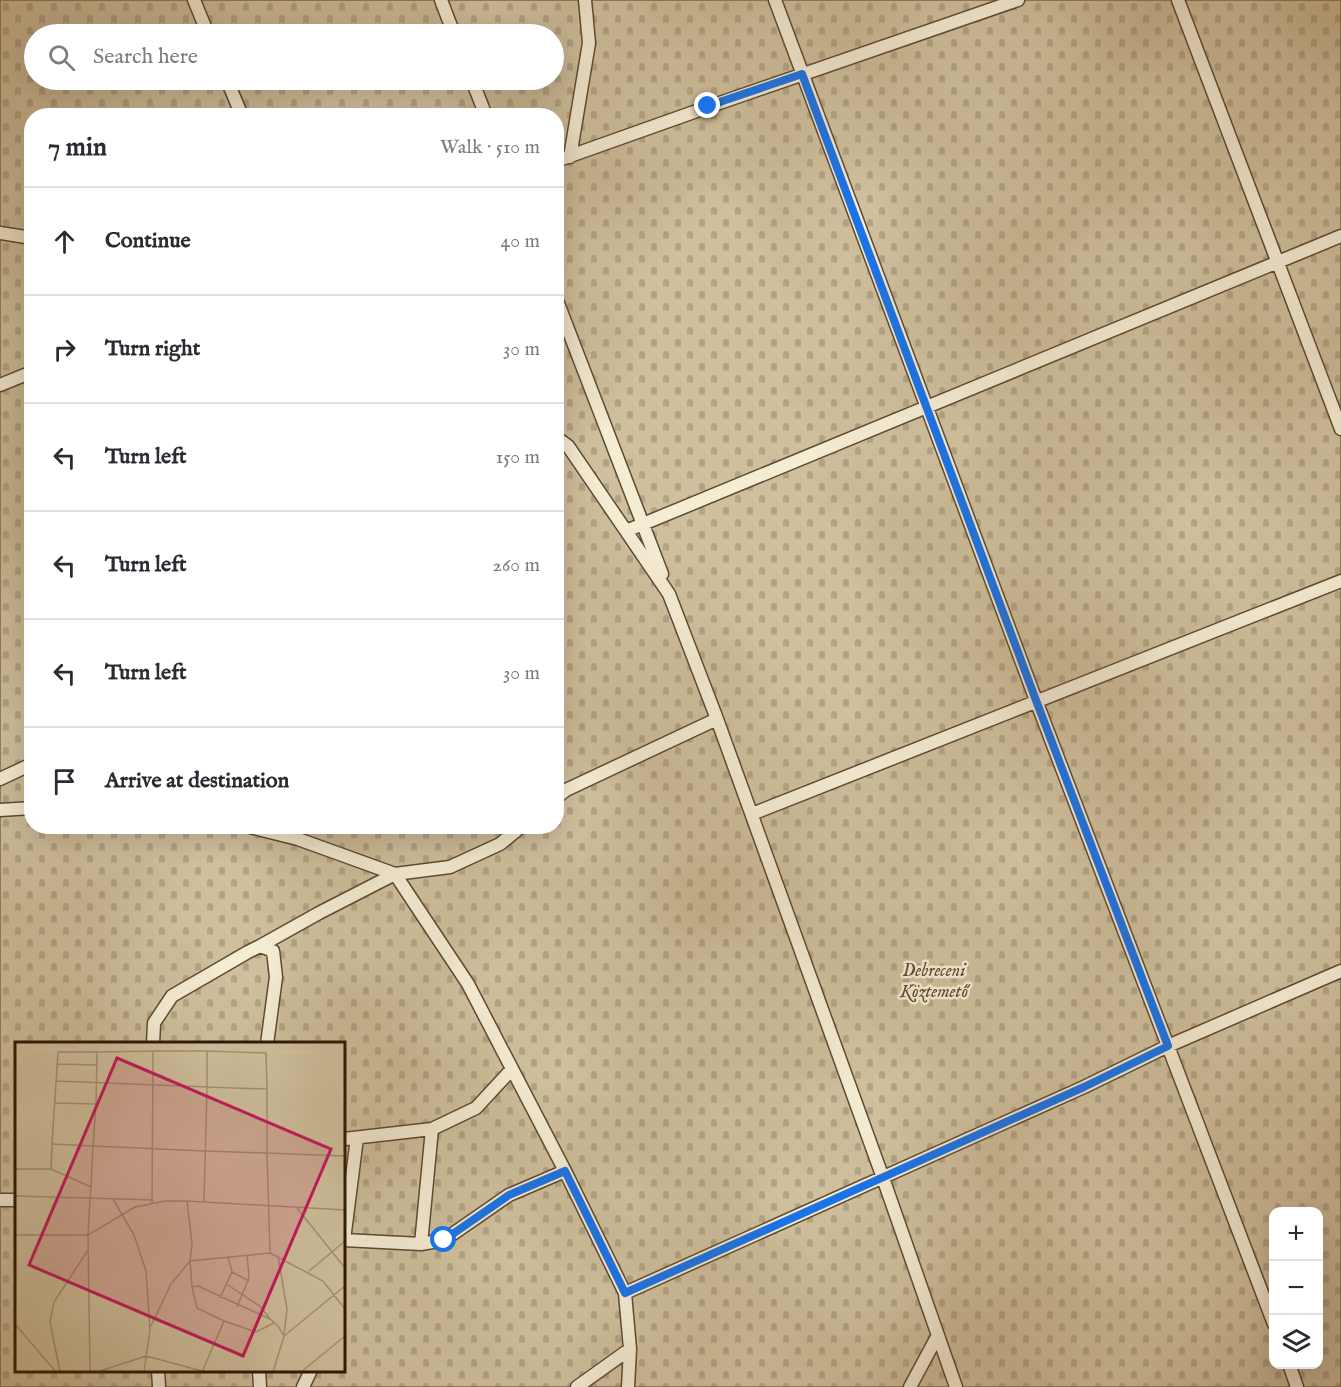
<!DOCTYPE html>
<meta charset="utf-8">
<style>
:root{--surface:#fff;--page:#f7f7f7;--text:#2b2b33;--muted:#7c7c81;--line:#e1e1e2}
body{margin:0;font-family:"IM FELL English",serif;background:var(--page);color:var(--text)}
.controls{position:absolute;right:18px;bottom:18px;display:grid;overflow:hidden;border-radius:12px;box-shadow:0 6px 24px #0002}
.controls button{width:54px;height:54px;display:grid;place-items:center;padding:0;border:0;border-bottom:2px solid var(--line);background:var(--surface);color:var(--text);font:30px sans-serif}
.stop{position:absolute;width:18px;height:18px;margin:-14px;border:4px solid #1a73e8;border-radius:50%;background:#fff}
.stop.end{background:#1a73e8;border-color:#fff;box-shadow:0 2px 6px #0008}
.list{margin:0;padding:0;list-style:none}
h2{display:flex;justify-content:space-between;align-items:center;height:78px;margin:0;padding:0 24px;font-size:26px}
h2 small{font-size:20px;font-weight:400;color:var(--muted)}
.list li{display:grid;grid-template-columns:39px 1fr auto;gap:18px;align-items:center;box-sizing:border-box;height:108px;padding:0 24px;border-top:2px solid var(--line)}
.list b{display:block;font-size:22px;white-space:nowrap}
.list em{font-size:20px;font-style:normal;color:var(--muted)}
.icon{flex:none;width:33px;height:33px;fill:none;stroke:currentColor;stroke-width:2;stroke-linecap:round;stroke-linejoin:round}
.map{position:relative;flex:none;width:1341px;height:1387px;overflow:hidden}
.search{position:absolute;background:var(--surface);box-shadow:0 6px 24px #0002;left:24px;top:24px;width:540px;height:66px;display:flex;align-items:center;gap:15px;box-sizing:border-box;padding:0 21px;border-radius:33px;color:var(--muted);font-size:22px}
.panel{position:absolute;background:var(--surface);box-shadow:0 6px 24px #0002;left:24px;top:108px;width:540px;height:726px;border-radius:24px}
.map>svg:first-child{display:block}
</style>
<div class="map">
<svg width="1341" height="1387" viewBox="0 0 1341 1387">
<defs>
<pattern id="cemetery-stones" width="16" height="16" patternUnits="userSpaceOnUse" patternTransform="scale(1.5)"><rect width="16" height="16" fill="#cfbf9d"/><path d="M2 7V4a2 2 0 0 1 4 0v3zM10 15v-3a2 2 0 0 1 4 0v3z" fill="#b2a386"/></pattern>
</defs>
<rect width="100%" height="100%" fill="#f0e1bd"/>
<filter id="stains"><feTurbulence type="fractalNoise" baseFrequency=".00333" numOctaves="4"/><feColorMatrix values="0 0 0 0 .2 0 0 0 0 .09 0 0 0 0 .02 0 0 0 .5 -.17"/></filter>
<radialGradient id="worn" r=".72"><stop offset=".6" stop-color="#630" stop-opacity="0"/><stop offset="1" stop-color="#630" stop-opacity=".3"/></radialGradient>
<path fill="url(#cemetery-stones)" stroke="#7e6b50" stroke-width="1.5" fill-rule="evenodd" d="M0,0h1341v1387h-1341zM34,34h520v46h-520zM32,116h524v710h-524zM16,1044h328v326h-328zM1274,1212h44v152h-44z"/>
<g fill="none" stroke-linecap="round" stroke-linejoin="round">
<defs>
<path id="service" d="M194,0l14,34
M441,0l13,34
M1178,0l163,429
M227,80l15,36
M472,80l14,36
M570,157l19,-114 -4,-43
M556,161l152,-54 310,-107
M0,233l32,5
M556,298l106,276
M0,385l32,-13
M556,437l12,9 101,148 48,125
M626,531l715,-295
M0,779l32,-15
M556,798l10,-8 151,-71 166,459 73,209
M0,810l32,-2
M752,814l589,-233
M246,826l52,13 97,35
M522,826l-22,18 -50,23 -55,7 73,110 97,187 60,122 5,56 -2,38
M260,946l59,-33 76,-39
M153,1044l1,-21 18,-27 76,-44 12,-6 13,5 3,26 -9,67
M344,1139l88,-10 44,-21 36,-39
M0,1200h16
M344,1240l77,4 23,-4 65,-45 56,-24
M344,1240l13,-102
M421,1244l11,-115
M625,1293l459,-206 84,-41 -131,-343 -262,-703
M1274,1324l-106,-278 173,-75
M1289,1364l8,23
M158,1370l1,17
M259,1370l1,17
M303,1387l8,-17
M577,1387l53,-38
M910,1387l28,-52"/>
</defs>
<use href="#service" stroke="#5d4a32" stroke-width="15"/>
<use href="#service" stroke="#f5ecd4" stroke-width="12"/>
</g>
<g fill="none" stroke-linecap="round" stroke-linejoin="round">
<path stroke="#1a73e8" stroke-width="8" d="M444,1240l65,-45 56,-24 60,122 459,-206 84,-41 -131,-343 -235,-629 -94,32"/>
</g>
<g text-anchor="middle" stroke-width="5" stroke-linejoin="round" paint-order="stroke">
<g font-size="18" font-style="italic" fill="#5d4931" stroke="#f5ecd4">
<text x="934" y="976">Debreceni<tspan x="934" dy="21">Köztemető</tspan></text>
</g>
</g>
<g transform="translate(15 1042)">
<rect width="330" height="330" fill="#f0e1bd"/>
<path d="M0,7l330,4v319h-330z" fill="#cfbf9d"/>
<path d="M0,0h330v11l-330,-4z" fill="#cfbf9d"/>
<path fill="none" stroke="#a29073" stroke-width="1.5" d="M82,10l56,-1 -1,152M42,22l40,1M41,39l151,6v-36h-54M252,47v64l78,3M39,61l42,1M0,127h36l40,18M36,127l1,-25M0,154l139,4M98,157l21,36 12,36 4,59 -6,42M189,160l3,-115 60,2 -1,-36 -59,-2M282,166l48,60M330,168l-158,-9 5,42 -2,18 80,-8 53,28 22,28M0,193h73l47,-28 30,-6h22M263,214l9,53 -3,25M175,219l2,26M294,229l36,-30M217,230l17,9M213,243l33,22 9,12M205,256l12,-26 -4,-16M222,265l12,-29 -2,-23M0,282l41,48M136,284l20,-42 19,-23M269,294l61,-50M45,330l-10,-50 4,-20 34,-52M75,330l-2,-137 2,-37 1,-11 1,-24 1,-17 3,-42 1,-52h-39l-6,92 41,2 112,5 62,2 3,100M82,330l49,-16 60,16M187,330l22,-51M258,330l11,-36 -6,-10 -8,-7 -72,-33 -6,1 5,21 27,13 32,11 18,-9M286,330l44,-36"/>
<path fill="#c2185b" fill-opacity="0.15" stroke="#c2185b" stroke-width="3" d="M102,16l214,91 -88,207 -214,-91z"/>
<rect width="330" height="330" fill="none" stroke="#2c1703" stroke-width="3"/>
</g>
<rect width="100%" height="100%" filter="url(#stains)"/>
<rect width="100%" height="100%" fill="url(#worn)"/>
</svg>
<div class="controls">
<button>+</button>
<button>−</button>
<button><svg class="icon" aria-label="layers" viewBox="0 0 24 24"><path d="M12 4l9 5-9 5-9-5zM3 14l9 5 9-5"/></svg></button>
</div>
<div class="stop" style="left:444px;top:1240px"></div>
<div class="stop end" style="left:708px;top:106px"></div>
<div class="search"><svg class="icon" aria-label="search" viewBox="0 0 24 24"><circle cx="10" cy="10" r="6"/><path d="M15 15l6 6"/></svg>Search here</div>
<section class="panel">
<h2>7 min<small>Walk · 510 m</small></h2>
<ul class="list">
<li><svg class="icon" aria-label="ahead" viewBox="0 0 24 24"><path d="M12 20V5M6 11l6-6 6 6"/></svg><div><b>Continue</b></div><em>40 m</em></li>
<li><svg class="icon" aria-label="right" viewBox="0 0 24 24"><path d="M7 20v-9h11M14 6l5 5-5 5"/></svg><div><b>Turn right</b></div><em>30 m</em></li>
<li><svg class="icon" aria-label="left" viewBox="0 0 24 24"><path d="M17 20v-9H6M10 6l-5 5 5 5"/></svg><div><b>Turn left</b></div><em>150 m</em></li>
<li><svg class="icon" aria-label="left" viewBox="0 0 24 24"><path d="M17 20v-9H6M10 6l-5 5 5 5"/></svg><div><b>Turn left</b></div><em>260 m</em></li>
<li><svg class="icon" aria-label="left" viewBox="0 0 24 24"><path d="M17 20v-9H6M10 6l-5 5 5 5"/></svg><div><b>Turn left</b></div><em>30 m</em></li>
<li><svg class="icon" aria-label="arrive" viewBox="0 0 24 24"><path d="M6 21V4h12l-3 4 3 4H6"/></svg><div><b>Arrive at destination</b></div></li>
</ul>
</section>
</div>
